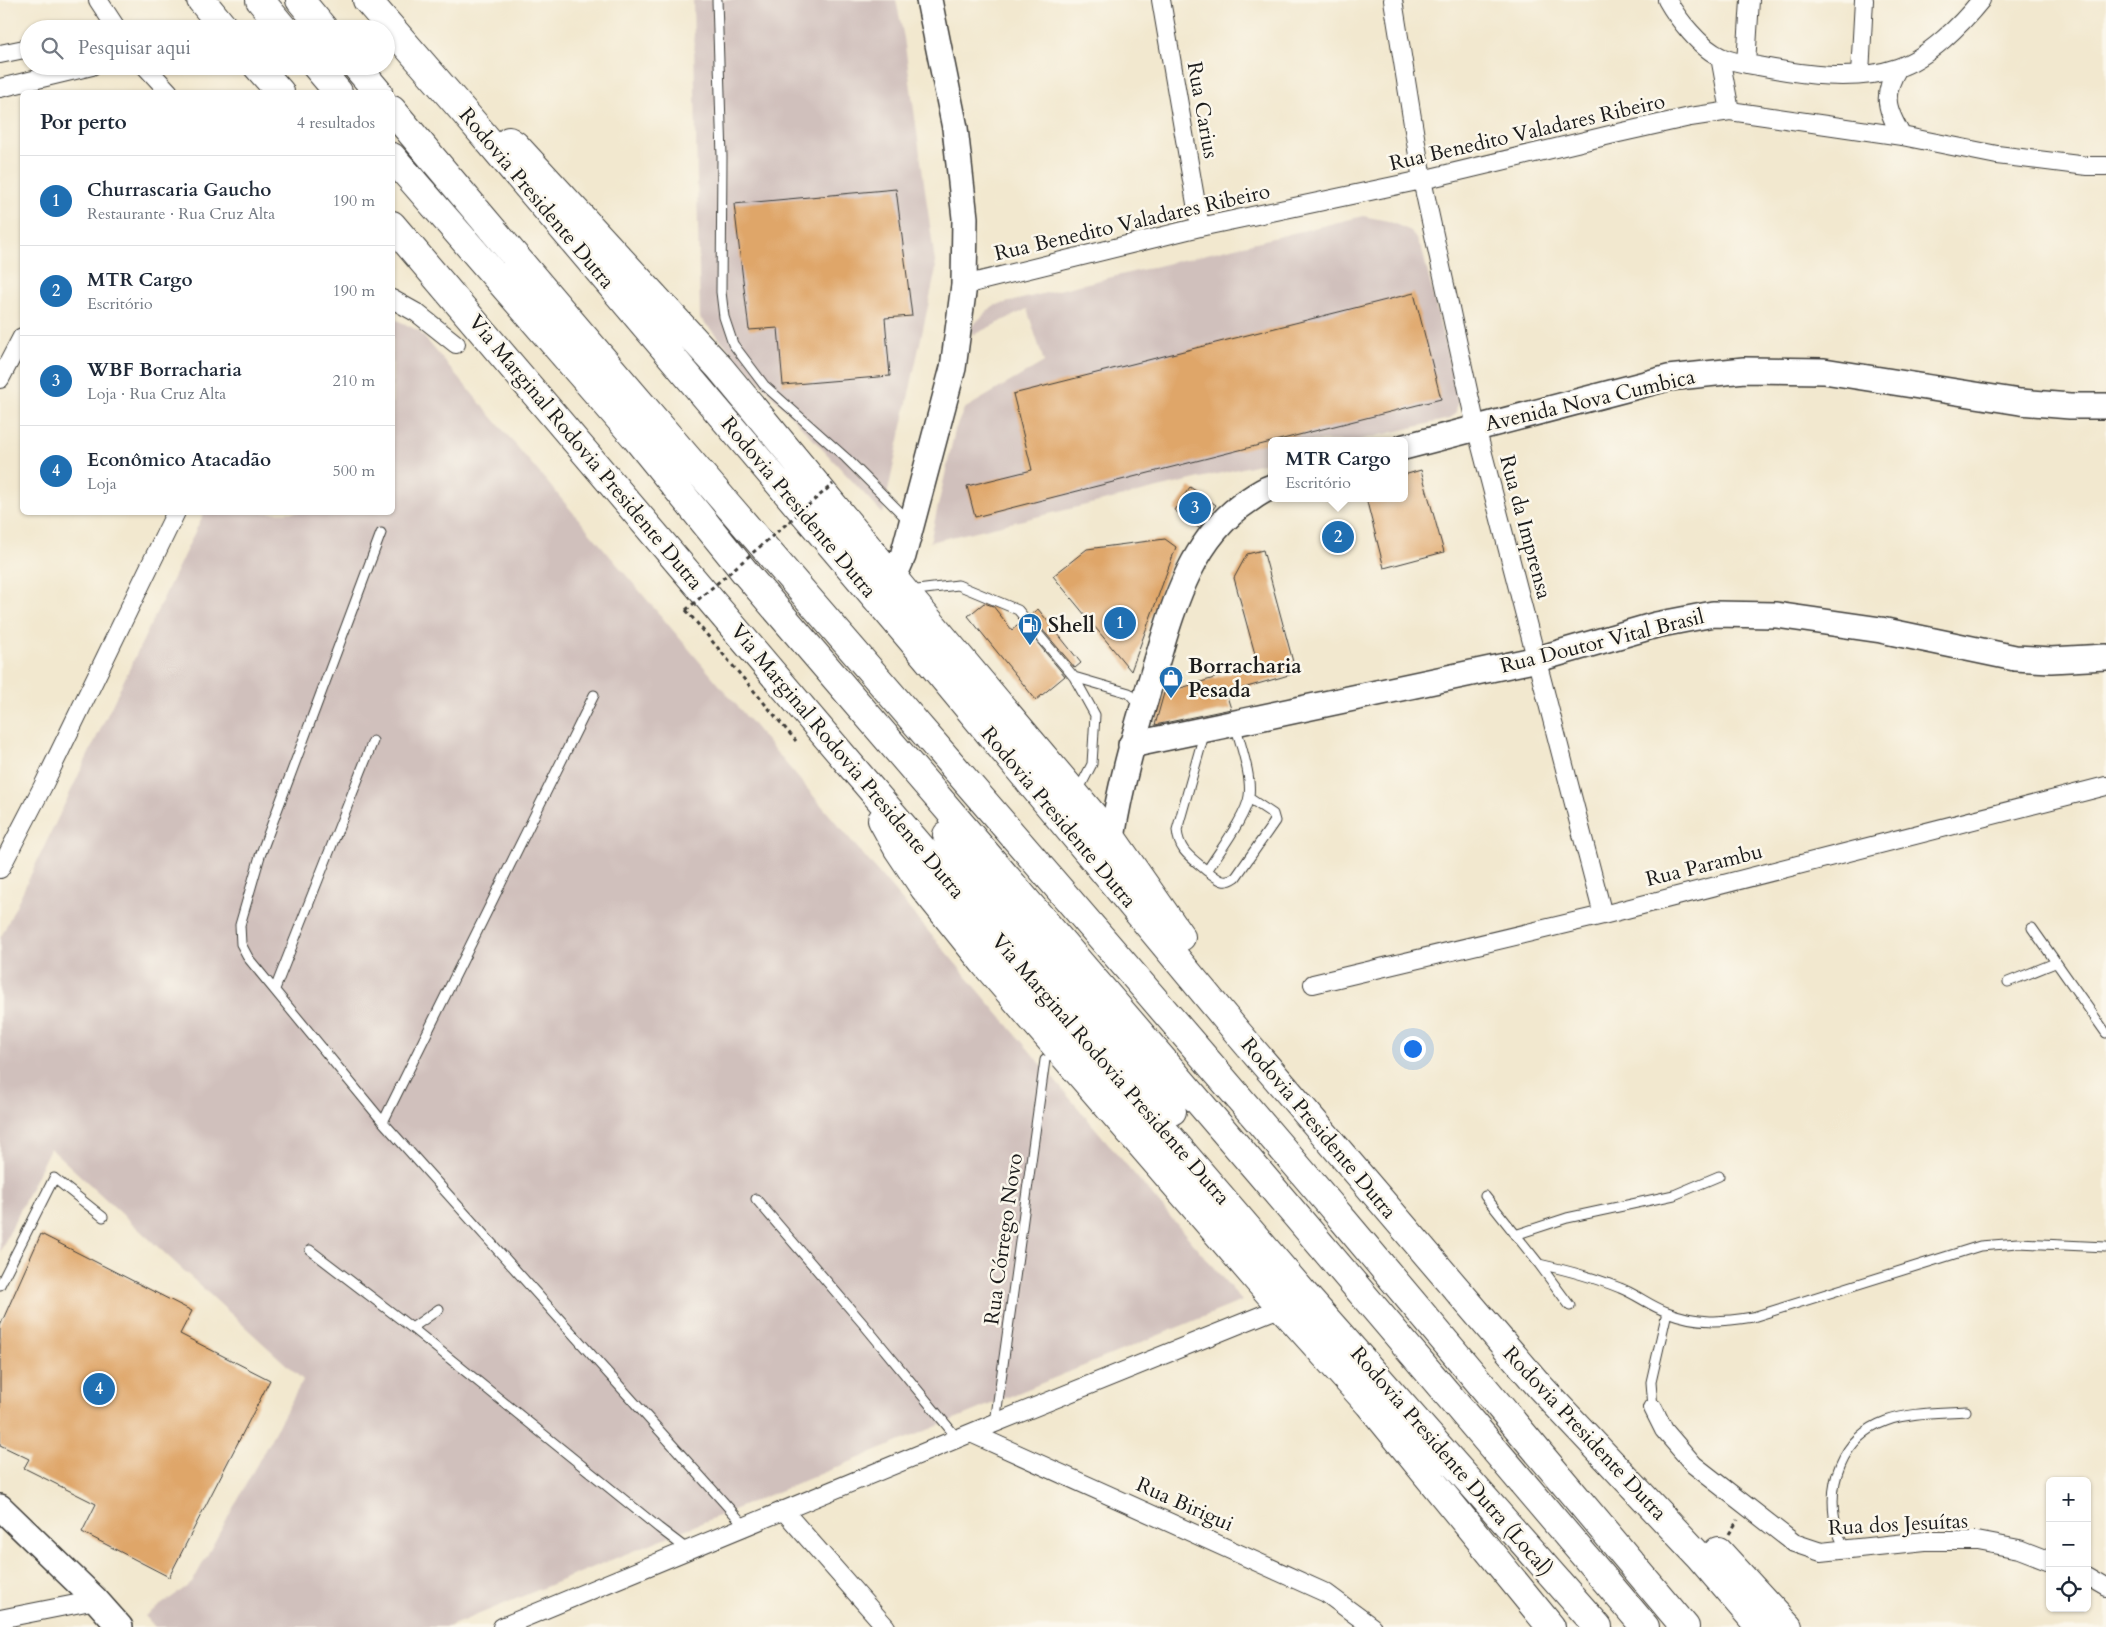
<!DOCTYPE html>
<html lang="pt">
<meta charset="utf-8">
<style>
:root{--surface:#fff;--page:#f2f2f3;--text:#1f2937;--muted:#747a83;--line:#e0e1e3;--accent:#1f6fb2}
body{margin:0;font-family:Cardo,serif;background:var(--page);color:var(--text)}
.controls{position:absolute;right:15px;bottom:15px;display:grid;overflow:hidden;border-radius:8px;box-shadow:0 1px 4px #0004}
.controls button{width:45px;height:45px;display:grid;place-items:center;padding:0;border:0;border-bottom:1px solid var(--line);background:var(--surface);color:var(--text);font:25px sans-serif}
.you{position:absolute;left:1412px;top:1048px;width:18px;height:18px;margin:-12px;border:4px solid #fff;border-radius:50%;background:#1a73e8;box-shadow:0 0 0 8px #1a73e833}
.badge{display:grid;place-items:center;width:32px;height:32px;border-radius:50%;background:var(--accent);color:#fff;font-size:16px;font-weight:700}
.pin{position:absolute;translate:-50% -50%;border:2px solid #fff;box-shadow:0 1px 5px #0006}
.popup{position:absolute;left:1268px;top:437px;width:140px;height:65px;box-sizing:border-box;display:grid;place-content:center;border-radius:8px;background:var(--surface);filter:drop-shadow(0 1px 4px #0005);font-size:16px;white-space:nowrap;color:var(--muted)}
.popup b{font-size:19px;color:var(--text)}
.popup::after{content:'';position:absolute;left:50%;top:100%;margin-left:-10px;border:10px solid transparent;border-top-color:var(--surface)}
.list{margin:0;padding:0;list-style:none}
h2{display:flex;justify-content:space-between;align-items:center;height:65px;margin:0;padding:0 20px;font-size:21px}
h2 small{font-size:16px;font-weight:400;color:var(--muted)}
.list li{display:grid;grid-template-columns:32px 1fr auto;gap:15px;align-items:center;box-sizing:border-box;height:90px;padding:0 20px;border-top:1px solid var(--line)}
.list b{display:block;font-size:19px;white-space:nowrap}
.list p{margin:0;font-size:16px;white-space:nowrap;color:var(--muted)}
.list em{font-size:16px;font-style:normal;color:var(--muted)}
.icon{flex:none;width:28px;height:28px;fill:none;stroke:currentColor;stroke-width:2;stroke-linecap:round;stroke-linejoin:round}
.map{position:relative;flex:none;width:2106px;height:1627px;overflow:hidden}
.search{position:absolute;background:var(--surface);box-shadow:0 1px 4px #0004;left:20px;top:20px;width:375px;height:55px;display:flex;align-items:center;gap:12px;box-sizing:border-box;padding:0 18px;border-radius:28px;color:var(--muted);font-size:19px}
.panel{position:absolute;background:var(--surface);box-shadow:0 1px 4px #0004;left:20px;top:90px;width:375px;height:425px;border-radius:8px}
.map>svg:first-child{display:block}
</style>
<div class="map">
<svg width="2106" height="1627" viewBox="0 0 2106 1627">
<rect width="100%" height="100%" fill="#fbf7ec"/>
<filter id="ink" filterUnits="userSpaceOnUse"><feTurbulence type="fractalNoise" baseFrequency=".02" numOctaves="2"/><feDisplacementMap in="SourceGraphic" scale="10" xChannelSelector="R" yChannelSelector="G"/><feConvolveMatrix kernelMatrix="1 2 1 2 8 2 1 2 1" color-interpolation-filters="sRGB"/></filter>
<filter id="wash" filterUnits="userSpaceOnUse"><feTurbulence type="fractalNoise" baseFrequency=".0096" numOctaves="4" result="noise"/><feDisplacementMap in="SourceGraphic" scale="20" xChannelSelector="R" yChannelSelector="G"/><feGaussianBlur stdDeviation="1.12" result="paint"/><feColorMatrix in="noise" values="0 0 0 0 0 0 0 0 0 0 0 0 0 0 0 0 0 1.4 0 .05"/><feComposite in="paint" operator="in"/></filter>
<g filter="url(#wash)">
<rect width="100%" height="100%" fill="#f2e8cf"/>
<path fill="#d0c0bc" d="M693,0h203l8,38 32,231 -53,245 -183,-196z
M1363,216l25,5 23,10 11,18 36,150 -2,14 -7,6 -94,22h-83v20l-342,81 25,-112 9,-21 80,-47 -17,-53 -54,26 -1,-9 21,-20z
M393,318l26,13 823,970 -794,326h-293l-10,-11 47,-33 111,-203 -253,-232 -50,104v-313l204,-426 188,-1z"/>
<g id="blocks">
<path fill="#dfa669" d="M896,189l16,127 -27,2 5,58 -107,9 -5,-57 -29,2 -15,-126z
M1414,293l27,106 -466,118 -8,-31 65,-16 -19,-76z
M1421,470l23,82 -60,16 -18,-70h38v-23z
M1190,487l26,18 -17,23 -25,-18z
M1165,539l11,8 -45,124 -78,-95 34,-27z
M1263,550l33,123 -70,20 5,16 -76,16 9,-32 94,-28 -24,-87 13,-24z
M984,603l9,3 19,24 9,-7 44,53 -29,24 -68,-84z
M1038,609l43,54 -6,5 -45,-53z
M41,1234l151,77 -12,23 90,46 -101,197 -87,-45 14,-28 -72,-36 5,-9 -29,-14v-119z"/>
</g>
</g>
<g filter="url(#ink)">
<use href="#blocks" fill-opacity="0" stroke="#3c3b37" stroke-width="1"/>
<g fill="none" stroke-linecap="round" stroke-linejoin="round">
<defs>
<path id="lane" d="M717,0l5,157 -1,135 3,25 9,27 31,41 82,73 64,64
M381,533l-121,323 -20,69 1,19 8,15 134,163
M909,591l49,-6 60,25 56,67 55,16 10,12
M1074,677l21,38 -3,49 -15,29
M594,695l-211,427 362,404
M1205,731l-28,99c2,22 14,27 30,41 11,-18 40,-56 42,-75 3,-20 -9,-52 -14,-73
M1207,871c12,8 16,15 29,6l39,-56 -2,-7 -24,-16
M2032,928l74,105
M2008,982l47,-19
M275,989l98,-248
M1485,1196l54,68 31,42
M756,1199l109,127 93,113
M1515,1235l52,-17 107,-23 45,-19
M310,1250l102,78 247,200 29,22
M1539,1264c27,6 54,13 81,24 16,6 30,18 47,24 31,12 55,10 86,5l227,-71 38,-3 88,4
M0,1285l54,-107 49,39
M412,1328l27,-19
M1653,1408l-2,-26 16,-70
M995,1423l50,-363
M1846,1550c-3,-7 -8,-14 -9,-21 -12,-44 5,-92 49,-108 25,-9 54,-8 80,-10"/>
<path id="street" d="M98,0l19,29
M1161,0l39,227
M1393,0l29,180 54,247 127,488
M1667,0c10,18 34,49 54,57 11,5 25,7 37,9 42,8 96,17 139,2 31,-10 64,-43 84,-68
M0,54l29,-6
M1720,57l10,54
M1746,64l4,-64
M145,66l24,26
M1898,68c-17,28 -11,42 4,68
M1860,74l4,-74
M0,88l92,-22
M964,285l236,-58 222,-47 192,-46 76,-17 40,-6 172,25 95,19 90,11h19
M392,299l25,14 39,31
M0,379l22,-42
M0,869l43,-83 133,-274
M1313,984l290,-69 503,-129
M1653,1408l11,22 30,35 100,78 27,9 104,-11h52l42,8 31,12
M973,1434l353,159 46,34
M783,1510l103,117
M2087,1576l19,11
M0,1619l96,-19
M502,1627l493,-204 277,-112"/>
<path id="secondary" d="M1404,447l264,-69 76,-8 80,1 196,31 50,4h36
M893,579l10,-23 50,-188 11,-83 1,-67 -10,-90 -26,-128
M1131,745l407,-86 118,-34 57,-11 63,1 105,15 134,28 36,2 55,-3
M1112,838c8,-52 22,-101 37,-151 21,-67 37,-146 100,-187 7,-5 14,-10 23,-13
M0,1507l96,93 24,27"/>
<path id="highway" d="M201,0l24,29
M260,0l24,29
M300,0l24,29
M367,0l98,113 461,544 312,376 303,355 158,168 61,71
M257,66l23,26
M316,66l22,26
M356,66l22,26
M392,110c313,374 636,739 952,1111 114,134 226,271 341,406
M509,141l6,4 205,223 184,223 208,247 69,99
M392,157l244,281 112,138 511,596 386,455
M392,225l461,543 452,527 293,332
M882,820l16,29 26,39 61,76 283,328 101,112 182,223
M947,835l29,39 196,237
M1718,1551l70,76"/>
</defs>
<use href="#lane" stroke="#3c3b37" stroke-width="11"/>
<use href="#street" stroke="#3c3b37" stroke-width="20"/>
<use href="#secondary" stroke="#3c3b37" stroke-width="28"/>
<use href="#highway" stroke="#3c3b37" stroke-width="30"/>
<path stroke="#3c3b37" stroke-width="3" stroke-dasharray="4 4" stroke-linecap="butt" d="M686,610l110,131
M1729,1534l9,-14"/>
<use href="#lane" stroke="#fff" stroke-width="9"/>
<use href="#street" stroke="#fff" stroke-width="18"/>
<use href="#secondary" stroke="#fff" stroke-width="25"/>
<use href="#highway" stroke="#fff" stroke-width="28"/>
<path stroke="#3c3b37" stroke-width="3" stroke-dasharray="4 4" stroke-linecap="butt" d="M686,610l147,-126"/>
</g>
</g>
<defs>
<symbol id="fuel-pin" viewBox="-11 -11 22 30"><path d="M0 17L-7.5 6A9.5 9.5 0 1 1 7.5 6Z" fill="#1f6fb2" stroke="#fbf7ec"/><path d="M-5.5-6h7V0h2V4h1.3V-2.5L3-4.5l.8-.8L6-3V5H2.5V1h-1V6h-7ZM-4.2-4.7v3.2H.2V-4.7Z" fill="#fff"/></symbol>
<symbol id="shop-pin" viewBox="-11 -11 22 30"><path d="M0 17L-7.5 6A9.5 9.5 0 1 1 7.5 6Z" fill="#1f6fb2" stroke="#fbf7ec"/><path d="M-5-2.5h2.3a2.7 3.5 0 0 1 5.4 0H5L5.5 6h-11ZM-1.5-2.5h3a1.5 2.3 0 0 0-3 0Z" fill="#fff"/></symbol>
</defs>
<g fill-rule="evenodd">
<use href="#fuel-pin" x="1016" y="611" width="28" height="38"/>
<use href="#shop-pin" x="1157" y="664" width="28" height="38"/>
</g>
<g text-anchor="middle" stroke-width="5" stroke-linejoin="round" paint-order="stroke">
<g font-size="21" fill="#1c1c1c" stroke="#fbf7ec">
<text transform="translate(1203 110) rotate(80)" y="7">Rua Carius</text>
<text transform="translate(1527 132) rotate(-13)" y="7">Rua Benedito Valadares Ribeiro</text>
<text transform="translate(537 198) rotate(50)" y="7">Rodovia Presidente Dutra</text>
<text transform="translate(1132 222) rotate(-13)" y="7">Rua Benedito Valadares Ribeiro</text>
<text transform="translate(1590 400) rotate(-13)" y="7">Avenida Nova Cumbica</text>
<text transform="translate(586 452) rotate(50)" y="7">Via Marginal Rodovia Presidente Dutra</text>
<text transform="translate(799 507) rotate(50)" y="7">Rodovia Presidente Dutra</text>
<text transform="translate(1526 527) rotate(75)" y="7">Rua da Imprensa</text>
<text transform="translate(1602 641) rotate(-14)" y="7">Rua Doutor Vital Brasil</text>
<text transform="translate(848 761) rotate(50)" y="7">Via Marginal Rodovia Presidente Dutra</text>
<text transform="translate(1059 817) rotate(50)" y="7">Rodovia Presidente Dutra</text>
<text transform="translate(1704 865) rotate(-14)" y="7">Rua Parambu</text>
<text transform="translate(1111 1069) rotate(49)" y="7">Via Marginal Rodovia Presidente Dutra</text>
<text transform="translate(1319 1128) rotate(50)" y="7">Rodovia Presidente Dutra</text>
<text transform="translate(1003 1239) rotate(-82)" y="7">Rua Córrego Novo</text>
<text transform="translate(1585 1433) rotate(47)" y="7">Rodovia Presidente Dutra</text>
<text transform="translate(1452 1461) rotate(49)" y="7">Rodovia Presidente Dutra (Local)</text>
<text transform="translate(1185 1504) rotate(24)" y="7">Rua Birigui</text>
<text transform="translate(1898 1524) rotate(-3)" y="7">Rua dos Jesuítas</text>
</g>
<g font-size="21" font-weight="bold" fill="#1c1c1c" stroke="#fbf7ec" text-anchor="start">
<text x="1048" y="632">Shell</text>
<text x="1188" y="673">Borracharia<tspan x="1188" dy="24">Pesada</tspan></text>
</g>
</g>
</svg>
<div class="controls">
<button>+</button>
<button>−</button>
<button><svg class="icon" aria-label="locate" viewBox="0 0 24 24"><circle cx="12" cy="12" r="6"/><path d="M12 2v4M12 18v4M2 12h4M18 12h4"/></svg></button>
</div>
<div class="you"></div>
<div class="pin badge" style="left:1120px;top:623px">1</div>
<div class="pin badge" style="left:1338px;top:537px">2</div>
<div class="popup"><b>MTR Cargo</b>Escritório</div>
<div class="pin badge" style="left:1195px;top:508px">3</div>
<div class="pin badge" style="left:99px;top:1389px">4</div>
<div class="search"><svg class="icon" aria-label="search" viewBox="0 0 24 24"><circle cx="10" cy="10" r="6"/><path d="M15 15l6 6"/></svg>Pesquisar aqui</div>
<section class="panel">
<h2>Por perto<small>4 resultados</small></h2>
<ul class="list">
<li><span class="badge">1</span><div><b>Churrascaria Gaucho</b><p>Restaurante · Rua Cruz Alta</p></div><em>190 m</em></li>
<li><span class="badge">2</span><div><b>MTR Cargo</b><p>Escritório</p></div><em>190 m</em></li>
<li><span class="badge">3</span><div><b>WBF Borracharia</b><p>Loja · Rua Cruz Alta</p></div><em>210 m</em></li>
<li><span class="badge">4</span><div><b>Econômico Atacadão</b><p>Loja</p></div><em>500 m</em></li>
</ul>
</section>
</div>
